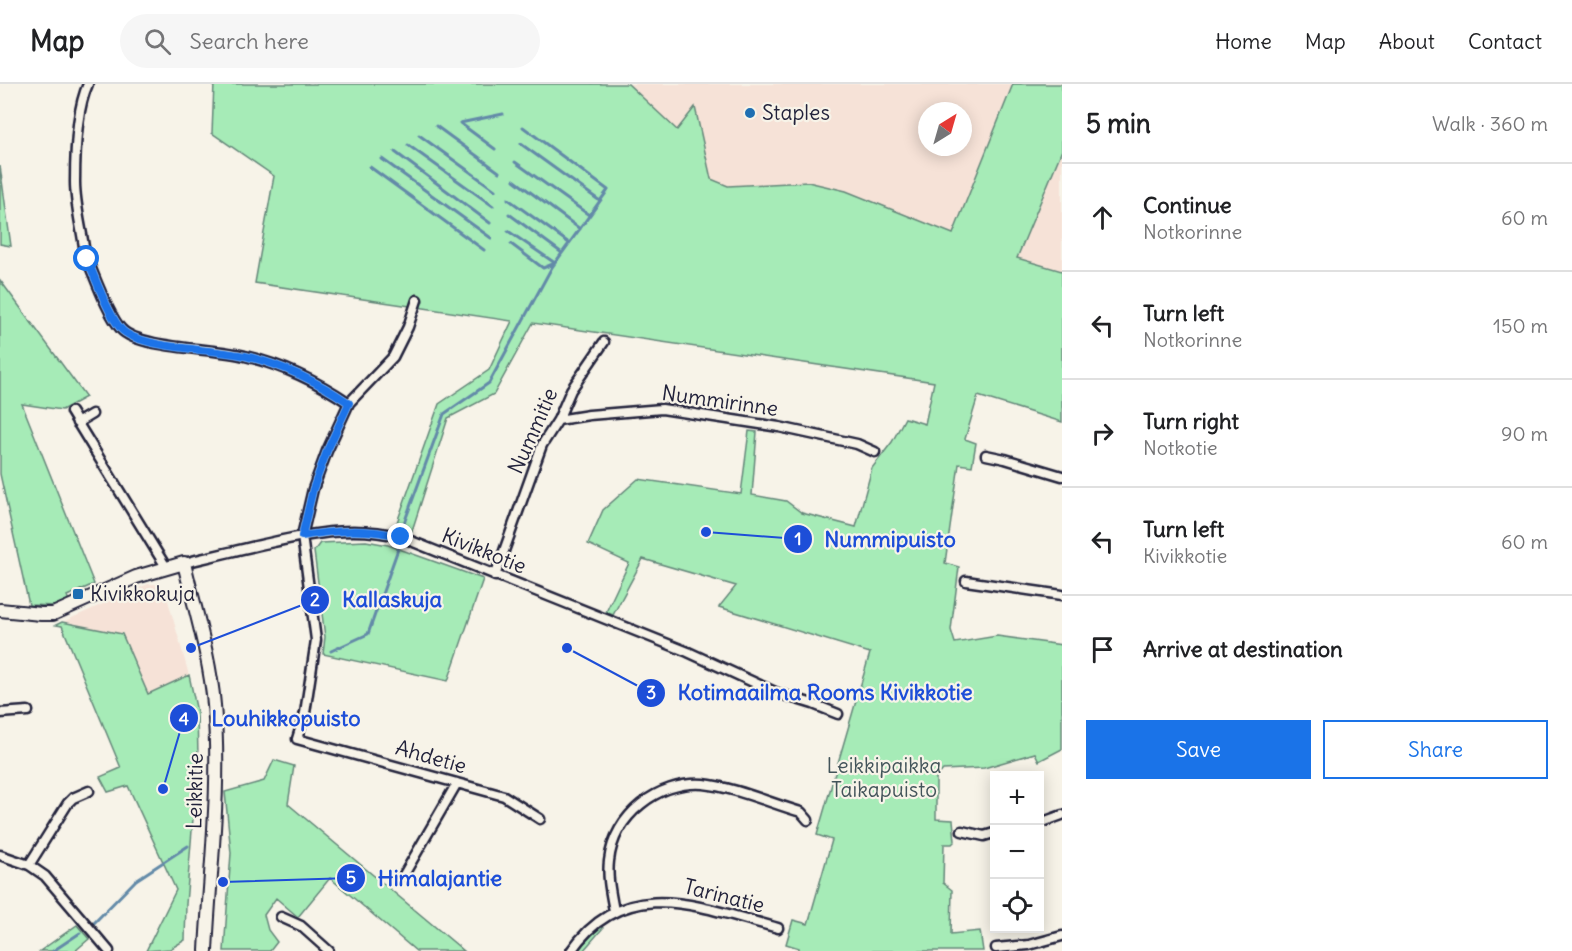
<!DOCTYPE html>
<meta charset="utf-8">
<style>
:root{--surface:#fff;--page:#f6f6f6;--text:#202124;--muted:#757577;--line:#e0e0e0;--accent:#1a73e8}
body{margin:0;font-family:Delius,sans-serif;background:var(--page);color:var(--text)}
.controls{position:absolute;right:18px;bottom:18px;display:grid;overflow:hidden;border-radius:0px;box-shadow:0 3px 15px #0003}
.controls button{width:54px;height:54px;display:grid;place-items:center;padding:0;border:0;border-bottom:2px solid var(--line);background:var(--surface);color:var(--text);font:30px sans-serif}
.compass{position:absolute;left:918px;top:18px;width:54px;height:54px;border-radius:50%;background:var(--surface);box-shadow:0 3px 15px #0003;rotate:37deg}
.stop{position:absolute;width:18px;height:18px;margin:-14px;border:4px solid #1a73e8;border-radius:50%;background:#fff}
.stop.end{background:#1a73e8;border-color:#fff;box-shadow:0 2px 6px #0008}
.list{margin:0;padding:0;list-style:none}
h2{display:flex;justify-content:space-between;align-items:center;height:78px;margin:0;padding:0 24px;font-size:26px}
h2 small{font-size:20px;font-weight:400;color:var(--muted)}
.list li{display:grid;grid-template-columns:39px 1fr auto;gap:18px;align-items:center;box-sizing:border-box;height:108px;padding:0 24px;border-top:2px solid var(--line)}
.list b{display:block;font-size:22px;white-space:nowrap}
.list p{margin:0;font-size:20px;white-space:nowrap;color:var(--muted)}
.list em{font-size:20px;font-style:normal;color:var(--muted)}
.actions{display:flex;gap:12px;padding:18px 24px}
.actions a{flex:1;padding:14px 0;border:2px solid var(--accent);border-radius:0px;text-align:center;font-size:21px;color:var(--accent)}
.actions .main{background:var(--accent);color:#fff}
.icon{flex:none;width:33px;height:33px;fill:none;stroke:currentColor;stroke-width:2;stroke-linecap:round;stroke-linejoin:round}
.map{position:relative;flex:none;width:1062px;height:867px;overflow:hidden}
header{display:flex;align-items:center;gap:36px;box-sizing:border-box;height:84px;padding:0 30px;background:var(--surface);border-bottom:2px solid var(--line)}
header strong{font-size:28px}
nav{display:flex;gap:33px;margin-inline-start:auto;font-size:21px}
.search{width:420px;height:54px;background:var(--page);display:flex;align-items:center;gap:15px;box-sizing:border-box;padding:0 21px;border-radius:33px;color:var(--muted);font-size:22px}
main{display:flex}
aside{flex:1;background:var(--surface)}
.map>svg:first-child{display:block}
</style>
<header>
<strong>Map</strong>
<div class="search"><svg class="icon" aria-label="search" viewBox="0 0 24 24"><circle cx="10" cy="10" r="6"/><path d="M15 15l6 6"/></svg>Search here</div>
<nav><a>Home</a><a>Map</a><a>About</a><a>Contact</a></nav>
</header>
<main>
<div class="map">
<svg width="1062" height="867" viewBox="0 0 1062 867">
<rect width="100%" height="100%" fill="#f7f3e8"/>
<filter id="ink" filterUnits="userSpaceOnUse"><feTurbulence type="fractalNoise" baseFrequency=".0167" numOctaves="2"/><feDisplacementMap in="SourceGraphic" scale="12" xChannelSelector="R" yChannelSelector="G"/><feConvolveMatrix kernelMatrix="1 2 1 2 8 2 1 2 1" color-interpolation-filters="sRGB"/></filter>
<g filter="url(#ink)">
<path fill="#f6e2d7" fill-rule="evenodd" d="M628,0h385l-59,150 -108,-43 -38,-9 -80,4 -17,-7 -16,-72 -18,23zM927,27h36v36h-36z
M1062,66v121l-45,-13z
M148,500h7l10,6 24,85 -41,19 -26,-60 -66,-9z"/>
<path fill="#a6ebb7" stroke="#648679" stroke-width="1.5" d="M214,0h414l49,46 18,-23 16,72 17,7 80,-4 38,9 107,43 60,-150h49v66l-45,108 45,13v151l-84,-26 -13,43 11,4 -4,23 -13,-2 -14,99 14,4 -8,63 4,13 42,-7 65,9v104l-23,12 -4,-8 -51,15 -41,2 -7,8v41l17,1 2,21 -3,3h-8l-1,39 9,7 -1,44 29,-3 3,20h-185l1,-3 -13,-4 7,-24 15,4 24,-84 -15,-5 53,-182 -151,-46 17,-21 -93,-27 -30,56 -7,-3 23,-49 -41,-19 15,-34 35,-31 103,15 8,-63 8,1 -5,63 34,6 16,12 54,14 16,-59 20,-26 13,-24 20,6 9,-42 -401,-59 -39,71 -46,24 -37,116 -16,-6 44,-124 50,-34 23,-49 -257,-38 19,-107 -62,-43z
M0,82l11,80 -11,-2z
M0,196l86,117 -24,13 -40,-6 72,180 -27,12 2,5 -12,5 -28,-1 -29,-131z
M366,457l22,4 95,34 -35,102 -125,-27 2,-17 -11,-86 6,-8z
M62,538l60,12 26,60 41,-19 8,37 1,45 -12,147 -1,36 -15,9 -24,2 30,-61 -48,-104 -20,6 -8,-15 21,-9 -59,-142 -6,-1z
M274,676l20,6 -6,38 176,147h-48l-86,-73 -32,39 -22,-19 -12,17 4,15 9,12 -7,9h-46l7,-98 -6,-61 39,-11z
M77,841l12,14 -14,12h-35z
M601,841l2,3 -20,23h-6l15,-19z"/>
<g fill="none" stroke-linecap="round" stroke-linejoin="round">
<path stroke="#638aa8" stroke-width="3" d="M436,42l63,46
M419,51l76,55
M521,60l79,57
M408,61l85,61
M495,65l-35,-26 43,-9
M395,68l95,71
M382,75l109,79
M515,78l74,53
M370,83l114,83
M514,96l66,49
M508,115l61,44
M509,130l53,39
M508,147l47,32
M511,160l32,24 10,-4
M403,442l41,-112 45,-31 63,-116 56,-77 -85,-63
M331,567l37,-17 30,-85
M94,839l42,-43 52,-34
M53,867l27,-18"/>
<defs>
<path id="street" d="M84,163c-3,-21 -9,-44 -9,-65 0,-29 1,-72 13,-98
M87,175c8,18 21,56 34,70 18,20 95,19 124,27 37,9 73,26 104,47
M417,216l-9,27 -15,30 -44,46 -22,48 -14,38 -11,47 14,104 -11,73 -8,26 207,57 36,23
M71,328l95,155
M558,336l31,-5 73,-6 117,18 78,17 18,8
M77,339l15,-9
M986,371l19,4 57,17
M184,479c29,-7 57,-14 85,-20 45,-10 87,-18 132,-6l287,115 89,41 36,11 25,10
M495,492l47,-131 16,-25 13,-30 33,-48
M966,497l96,14
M0,629l28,-2
M1040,739l22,-8
M962,747l22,5 10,-3
M0,771l29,10 16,11 64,75
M29,781l39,-62 5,-5 16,-7
M402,794l55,-95
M614,827c-3,-17 -7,-33 -5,-50 5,-46 49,-80 94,-77 31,3 67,19 98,28l7,8
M281,833l20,9 28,25
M996,864l33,-3 33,-9
M571,867c55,-79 132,-43 207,-23"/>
<path id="secondary" d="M0,526l41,4h12l83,-37 48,-14c11,47 26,94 30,142 7,83 -4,164 -8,246"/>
</defs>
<use href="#street" stroke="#22223b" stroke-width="13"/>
<use href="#secondary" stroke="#22223b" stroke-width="16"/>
<use href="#street" stroke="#f7f3e8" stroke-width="8"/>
<use href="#secondary" stroke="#f7f3e8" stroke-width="12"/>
</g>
</g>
<g fill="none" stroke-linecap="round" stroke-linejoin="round" filter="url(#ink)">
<path stroke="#1a73e8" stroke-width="8" d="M87,175c8,18 21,56 34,70 18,20 95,20 124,27 37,9 73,26 104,47l-22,48 -14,38 -11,47c34,-6 66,-8 99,1"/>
</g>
<g fill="#1f6fb2" stroke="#f7f3e8" stroke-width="2">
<circle cx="750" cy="29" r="6"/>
<rect x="72" y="504" width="12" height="12" rx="3"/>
</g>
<g text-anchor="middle" stroke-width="4.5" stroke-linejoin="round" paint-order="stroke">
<g font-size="21" fill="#22223b" stroke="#f7f3e8" text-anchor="start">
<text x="762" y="36">Staples</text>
<text x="90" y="517">Kivikkokuja</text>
</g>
<g font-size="21" fill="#22223b" stroke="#f7f3e8">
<text transform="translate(720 317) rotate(8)" y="7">Nummirinne</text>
<text transform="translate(533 347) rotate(-66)" y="7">Nummitie</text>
<text transform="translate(484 467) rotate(22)" y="7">Kivikkotie</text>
<text transform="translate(431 673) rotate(16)" y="7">Ahdetie</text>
<text transform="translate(195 707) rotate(-89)" y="7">Leikkitie</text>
<text transform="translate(724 812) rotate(14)" y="7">Tarinatie</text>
</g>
<g font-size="21" fill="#43545a" stroke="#f7f3e8">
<text x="884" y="689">Leikkipaikka<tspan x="884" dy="24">Taikapuisto</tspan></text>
</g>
</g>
<path fill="none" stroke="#1d4ed8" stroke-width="2" d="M706 448L798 455M191 564L315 516M567 564L651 609M163 705L184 634M223 798L351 794"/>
<g fill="#1d4ed8" stroke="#f7f3e8" stroke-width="2">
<circle cx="706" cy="448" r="6"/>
<circle cx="191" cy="564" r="6"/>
<circle cx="567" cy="564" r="6"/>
<circle cx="163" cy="705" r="6"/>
<circle cx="223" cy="798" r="6"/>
<circle cx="798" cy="455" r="15"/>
<circle cx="315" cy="516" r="15"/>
<circle cx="651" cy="609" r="15"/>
<circle cx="184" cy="634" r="15"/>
<circle cx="351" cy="794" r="15"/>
</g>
<g font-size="18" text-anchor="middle" font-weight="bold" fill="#fff">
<text x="798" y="461">1</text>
<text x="315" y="522">2</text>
<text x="651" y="615">3</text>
<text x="184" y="641">4</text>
<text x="351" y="800">5</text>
</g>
<g font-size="22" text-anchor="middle" font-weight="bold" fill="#1d4ed8" stroke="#f7f3e8" stroke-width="4.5" stroke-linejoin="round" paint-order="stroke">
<text x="890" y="463">Nummipuisto</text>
<text x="392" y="523">Kallaskuja</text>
<text x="825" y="616">Kotimaailma Rooms Kivikkotie</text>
<text x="286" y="642">Louhikkopuisto</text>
<text x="440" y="802">Himalajantie</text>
</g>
</svg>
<div class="controls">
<button>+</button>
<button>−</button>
<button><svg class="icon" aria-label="locate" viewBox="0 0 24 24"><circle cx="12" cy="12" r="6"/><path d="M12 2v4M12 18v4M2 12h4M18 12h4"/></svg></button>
</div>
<svg class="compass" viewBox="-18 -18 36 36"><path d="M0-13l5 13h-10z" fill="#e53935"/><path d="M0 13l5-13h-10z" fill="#757577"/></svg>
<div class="stop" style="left:87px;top:175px"></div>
<div class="stop end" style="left:401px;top:453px"></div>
</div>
<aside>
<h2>5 min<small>Walk · 360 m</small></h2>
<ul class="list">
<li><svg class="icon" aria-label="ahead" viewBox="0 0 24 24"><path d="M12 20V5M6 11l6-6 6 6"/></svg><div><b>Continue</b><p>Notkorinne</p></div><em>60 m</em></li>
<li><svg class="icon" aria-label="left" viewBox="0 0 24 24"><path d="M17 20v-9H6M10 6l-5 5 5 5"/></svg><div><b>Turn left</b><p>Notkorinne</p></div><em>150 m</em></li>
<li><svg class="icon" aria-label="right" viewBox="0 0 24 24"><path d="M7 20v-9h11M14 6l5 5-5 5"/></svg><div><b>Turn right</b><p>Notkotie</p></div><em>90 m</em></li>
<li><svg class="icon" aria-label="left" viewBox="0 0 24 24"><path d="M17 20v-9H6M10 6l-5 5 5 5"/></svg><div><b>Turn left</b><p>Kivikkotie</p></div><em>60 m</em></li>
<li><svg class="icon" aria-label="arrive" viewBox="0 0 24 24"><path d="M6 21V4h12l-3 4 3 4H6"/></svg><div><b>Arrive at destination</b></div></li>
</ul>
<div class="actions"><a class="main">Save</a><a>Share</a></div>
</aside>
</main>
